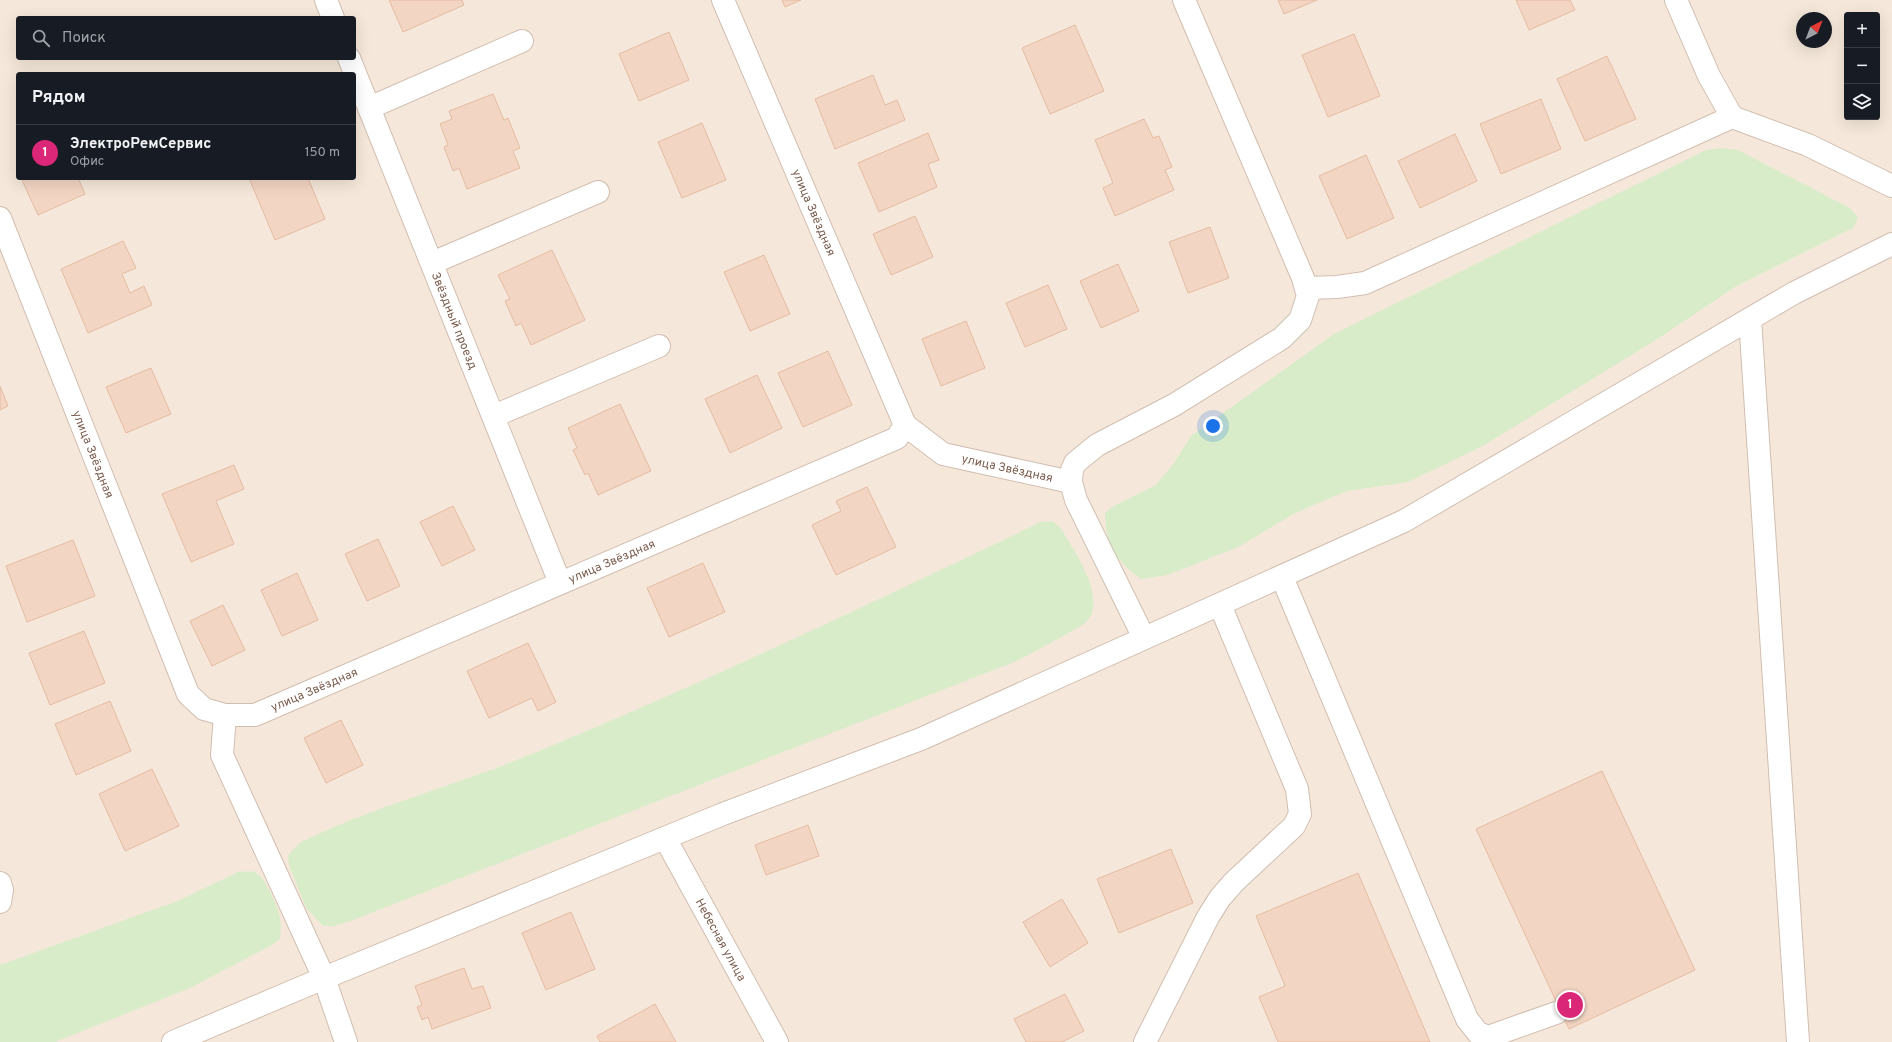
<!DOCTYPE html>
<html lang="ru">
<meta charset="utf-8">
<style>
:root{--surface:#171b24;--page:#20242c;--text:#f1f3f6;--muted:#9ea1a6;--line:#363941;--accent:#db2777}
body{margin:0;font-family:Overpass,sans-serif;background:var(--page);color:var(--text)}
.controls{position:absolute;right:12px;top:12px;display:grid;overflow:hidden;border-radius:4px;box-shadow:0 4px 16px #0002}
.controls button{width:36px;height:36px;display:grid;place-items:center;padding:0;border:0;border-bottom:1px solid var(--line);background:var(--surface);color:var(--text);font:20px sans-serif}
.compass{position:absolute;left:1796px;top:12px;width:36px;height:36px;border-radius:50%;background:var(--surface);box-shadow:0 4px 16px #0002;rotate:42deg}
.you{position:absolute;left:1213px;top:426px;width:14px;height:14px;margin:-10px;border:3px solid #fff;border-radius:50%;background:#1a73e8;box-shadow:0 0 0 6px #1a73e833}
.badge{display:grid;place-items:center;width:26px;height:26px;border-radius:50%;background:var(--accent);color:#fff;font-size:13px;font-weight:700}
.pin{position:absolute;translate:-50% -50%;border:2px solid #fff;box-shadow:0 1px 4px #0006}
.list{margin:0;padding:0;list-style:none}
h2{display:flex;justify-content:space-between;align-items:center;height:52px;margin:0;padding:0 16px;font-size:17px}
h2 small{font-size:13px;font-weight:400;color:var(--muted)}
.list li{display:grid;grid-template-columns:26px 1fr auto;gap:12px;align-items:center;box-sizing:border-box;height:56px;padding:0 16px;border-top:1px solid var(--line)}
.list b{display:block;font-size:15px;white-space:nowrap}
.list p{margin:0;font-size:13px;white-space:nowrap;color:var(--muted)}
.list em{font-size:13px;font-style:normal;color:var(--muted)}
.icon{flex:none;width:22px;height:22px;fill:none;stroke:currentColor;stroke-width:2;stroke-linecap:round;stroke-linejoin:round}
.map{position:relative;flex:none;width:1892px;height:1042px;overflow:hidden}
.search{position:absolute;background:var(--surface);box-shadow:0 4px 16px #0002;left:16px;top:16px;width:340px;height:44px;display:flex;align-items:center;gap:10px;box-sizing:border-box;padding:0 14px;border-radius:4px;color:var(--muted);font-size:15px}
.panel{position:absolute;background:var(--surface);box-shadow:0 4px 16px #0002;left:16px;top:72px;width:340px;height:108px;border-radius:4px}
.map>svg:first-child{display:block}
</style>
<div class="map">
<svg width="1892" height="1042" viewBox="0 0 1892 1042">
<rect width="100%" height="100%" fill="#fdf6ec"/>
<path fill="#f5e8da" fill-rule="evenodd" d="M0,0h1892v1042h-1892zM1847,15h30v102h-30zM18,18h336v40h-336zM1802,18h24v24h-24zM18,74h336v104h-336z"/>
<path fill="#d8ecc9" d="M1721,148l17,2 112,58 8,9 -5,11 -118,59 -79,53 -175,107 -73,35 -61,9 -52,22 -55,33 -72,29 -27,4c-26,-19 -35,-34 -36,-66l7,-6 44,-22 18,-22 17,-27 143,-102 372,-184z
M1052,521l8,6c13,22 44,65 30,90 -3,6 -9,9 -14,12l-57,31 -666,260 -18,6h-12l-17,-18 -17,-43 -1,-9 6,-8 7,-6c76,-37 160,-58 238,-91 170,-70 336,-150 502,-229z
M238,872c5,0 12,-1 16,0 11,3 23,34 26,45 1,8 1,14 0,22l-10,7 -80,42 -135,54h-55v-77l180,-65z"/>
<path fill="#f3d5c3" stroke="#e6bba3" d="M389,0h73l2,5 -61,27z
M782,0h19l-16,7z
M1278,0h39l-33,14z
M1516,0h54l5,10 -46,20z
M1075,25l29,66 -54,23 -28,-66z
M669,32l20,48 -50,21 -20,-47z
M1354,34l26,62 -52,21 -26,-62z
M1607,56l29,63 -51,22 -28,-62z
M873,75l12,30 12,-5 8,20 -70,29 -20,-50z
M493,94l11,26 4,-2 12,30 -7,3 7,17 -53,21 -8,-21 -6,3 -9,-24 4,-2 -8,-21 12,-5 -3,-8z
M1541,99l20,50 -60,25 -21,-50z
M1144,119l9,19 6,-2 13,31 -7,3 9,20 -59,26 -12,-28 10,-5 -18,-43z
M702,123l24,57 -44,18 -24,-56z
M928,133l11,27 -11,4 9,23 -58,25 -21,-49z
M1455,134l22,47 -57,27 -22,-47z
M1366,155l28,63 -47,21 -28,-63z
M21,178h57l7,16 -47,21z
M249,178h59l17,41 -50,21z
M915,216l18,41 -42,18 -18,-41z
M1210,227l19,51 -41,15 -19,-51z
M123,241l13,27 -14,6 8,19 14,-7 8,19 -64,28 -27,-64z
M552,250l33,70 -54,25 -10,-22 -5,3 -11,-25 5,-2 -12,-24z
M764,255l26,59 -40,17 -26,-59z
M1118,264l21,47 -38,17 -21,-47z
M1048,285l19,44 -42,18 -19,-44z
M966,321l19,47 -44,18 -19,-47z
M828,351l24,54 -49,22 -25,-54z
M151,368l20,46 -45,19 -20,-46z
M757,375l25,53 -52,25 -25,-54z
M0,386l8,20 -8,4z
M620,404l31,67 -53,24 -10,-22 -3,2 -12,-25 4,-2 -9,-20z
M234,465l10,24 -28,12 18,43 -43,18 -29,-68z
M867,487l29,60 -60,28 -24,-50 29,-14 -5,-10z
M453,506l22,44 -33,16 -22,-44z
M378,539l22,47 -33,15 -22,-47z
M73,540l22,56 -68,26 -21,-56z
M703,563l22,49 -56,25 -22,-49z
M297,573l21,47 -36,16 -21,-46z
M223,605l22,45 -33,16 -22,-45z
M84,631l21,52 -55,22 -21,-52z
M528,643l28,59 -18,9 -6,-13 -43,20 -22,-47z
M110,701l21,50 -55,24 -21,-51z
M341,720l22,45 -37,18 -22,-45z
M152,769l27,57 -54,25 -26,-57z
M1602,771l93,199 -126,59 -93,-200z
M808,825l11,31 -53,19 -11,-30z
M1171,849l22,54 -74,30 -22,-54z
M1358,873l72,169h-152l-19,-45 26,-11 -29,-70z
M1062,899l26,44 -38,24 -27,-45z
M571,912l24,57 -49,21 -24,-57z
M464,968l8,21 11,-3 8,22 -59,21 -4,-12 -6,3 -5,-13 5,-2 -7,-19z
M1065,994l19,37 -22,11h-36l-12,-23z
M655,1004l21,38h-76l-3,-6z"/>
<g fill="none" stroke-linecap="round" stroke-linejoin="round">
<defs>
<g id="minor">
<path d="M326,0l7,18"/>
<path id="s1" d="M723,0l182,425 38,29 128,28"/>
<path d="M1676,0l33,76 23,41 76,28 84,41"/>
<path id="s2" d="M349,58l211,525"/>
<path d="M369,108l153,-67"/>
<path id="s3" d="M0,218l188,476 16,15 21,6h30l642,-277 8,-13"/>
<path d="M432,263l166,-71"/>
<path d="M1306,288l31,-1 28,-4 367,-166"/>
<path d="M1750,319l48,723"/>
<path d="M494,416l165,-70"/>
<path d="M1282,577l185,442 11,14 10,4 68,-24"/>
<path d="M1144,638l-68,-138 -5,-18 1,-12 3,-7 22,-18 77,-40 108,-67 18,-18 8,-24 -5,-18 -119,-278"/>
<path d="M225,715l-3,40 102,223 22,64"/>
<path id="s4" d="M665,838l112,204"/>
<path d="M0,883l2,7 -2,12"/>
<path d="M173,1042l151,-64 399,-164 198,-75 483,-218 390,-228 98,-49"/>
<path d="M1145,1042l63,-125 12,-19 14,-16 60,-56 6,-12 -3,-25 -77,-184"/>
</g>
</defs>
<use href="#minor" stroke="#d1beb0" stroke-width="24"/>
<use href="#minor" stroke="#fff" stroke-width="22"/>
</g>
<g text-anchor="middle" stroke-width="3" stroke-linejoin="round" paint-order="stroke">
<g font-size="12" fill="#7a5c4d" stroke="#fffaf3">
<text dy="4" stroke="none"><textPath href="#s1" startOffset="231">улица Звёздная</textPath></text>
<text dy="4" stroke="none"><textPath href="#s2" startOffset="283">Звёздный проезд</textPath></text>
<text dy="4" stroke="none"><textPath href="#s3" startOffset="254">улица Звёздная</textPath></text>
<text dy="4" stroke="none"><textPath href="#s1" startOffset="576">улица Звёздная</textPath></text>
<text dy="4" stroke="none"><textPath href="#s3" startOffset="974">улица Звёздная</textPath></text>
<text dy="4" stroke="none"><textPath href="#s3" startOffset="650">улица Звёздная</textPath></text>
<text dy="4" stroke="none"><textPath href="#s4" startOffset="116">Небесная улица</textPath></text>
</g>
</g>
</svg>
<div class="controls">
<button>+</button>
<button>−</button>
<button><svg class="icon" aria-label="layers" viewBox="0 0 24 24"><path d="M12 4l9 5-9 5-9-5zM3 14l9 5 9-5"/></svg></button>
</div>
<svg class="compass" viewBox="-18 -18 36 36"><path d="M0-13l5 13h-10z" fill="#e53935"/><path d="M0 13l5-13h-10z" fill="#9ea1a6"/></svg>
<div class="you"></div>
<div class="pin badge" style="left:1570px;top:1005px">1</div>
<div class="search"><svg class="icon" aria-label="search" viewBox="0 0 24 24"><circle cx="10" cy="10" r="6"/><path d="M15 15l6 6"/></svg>Поиск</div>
<section class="panel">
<h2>Рядом<small></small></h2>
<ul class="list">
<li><span class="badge">1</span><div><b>ЭлектроРемСервис</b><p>Офис</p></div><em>150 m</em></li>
</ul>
</section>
</div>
